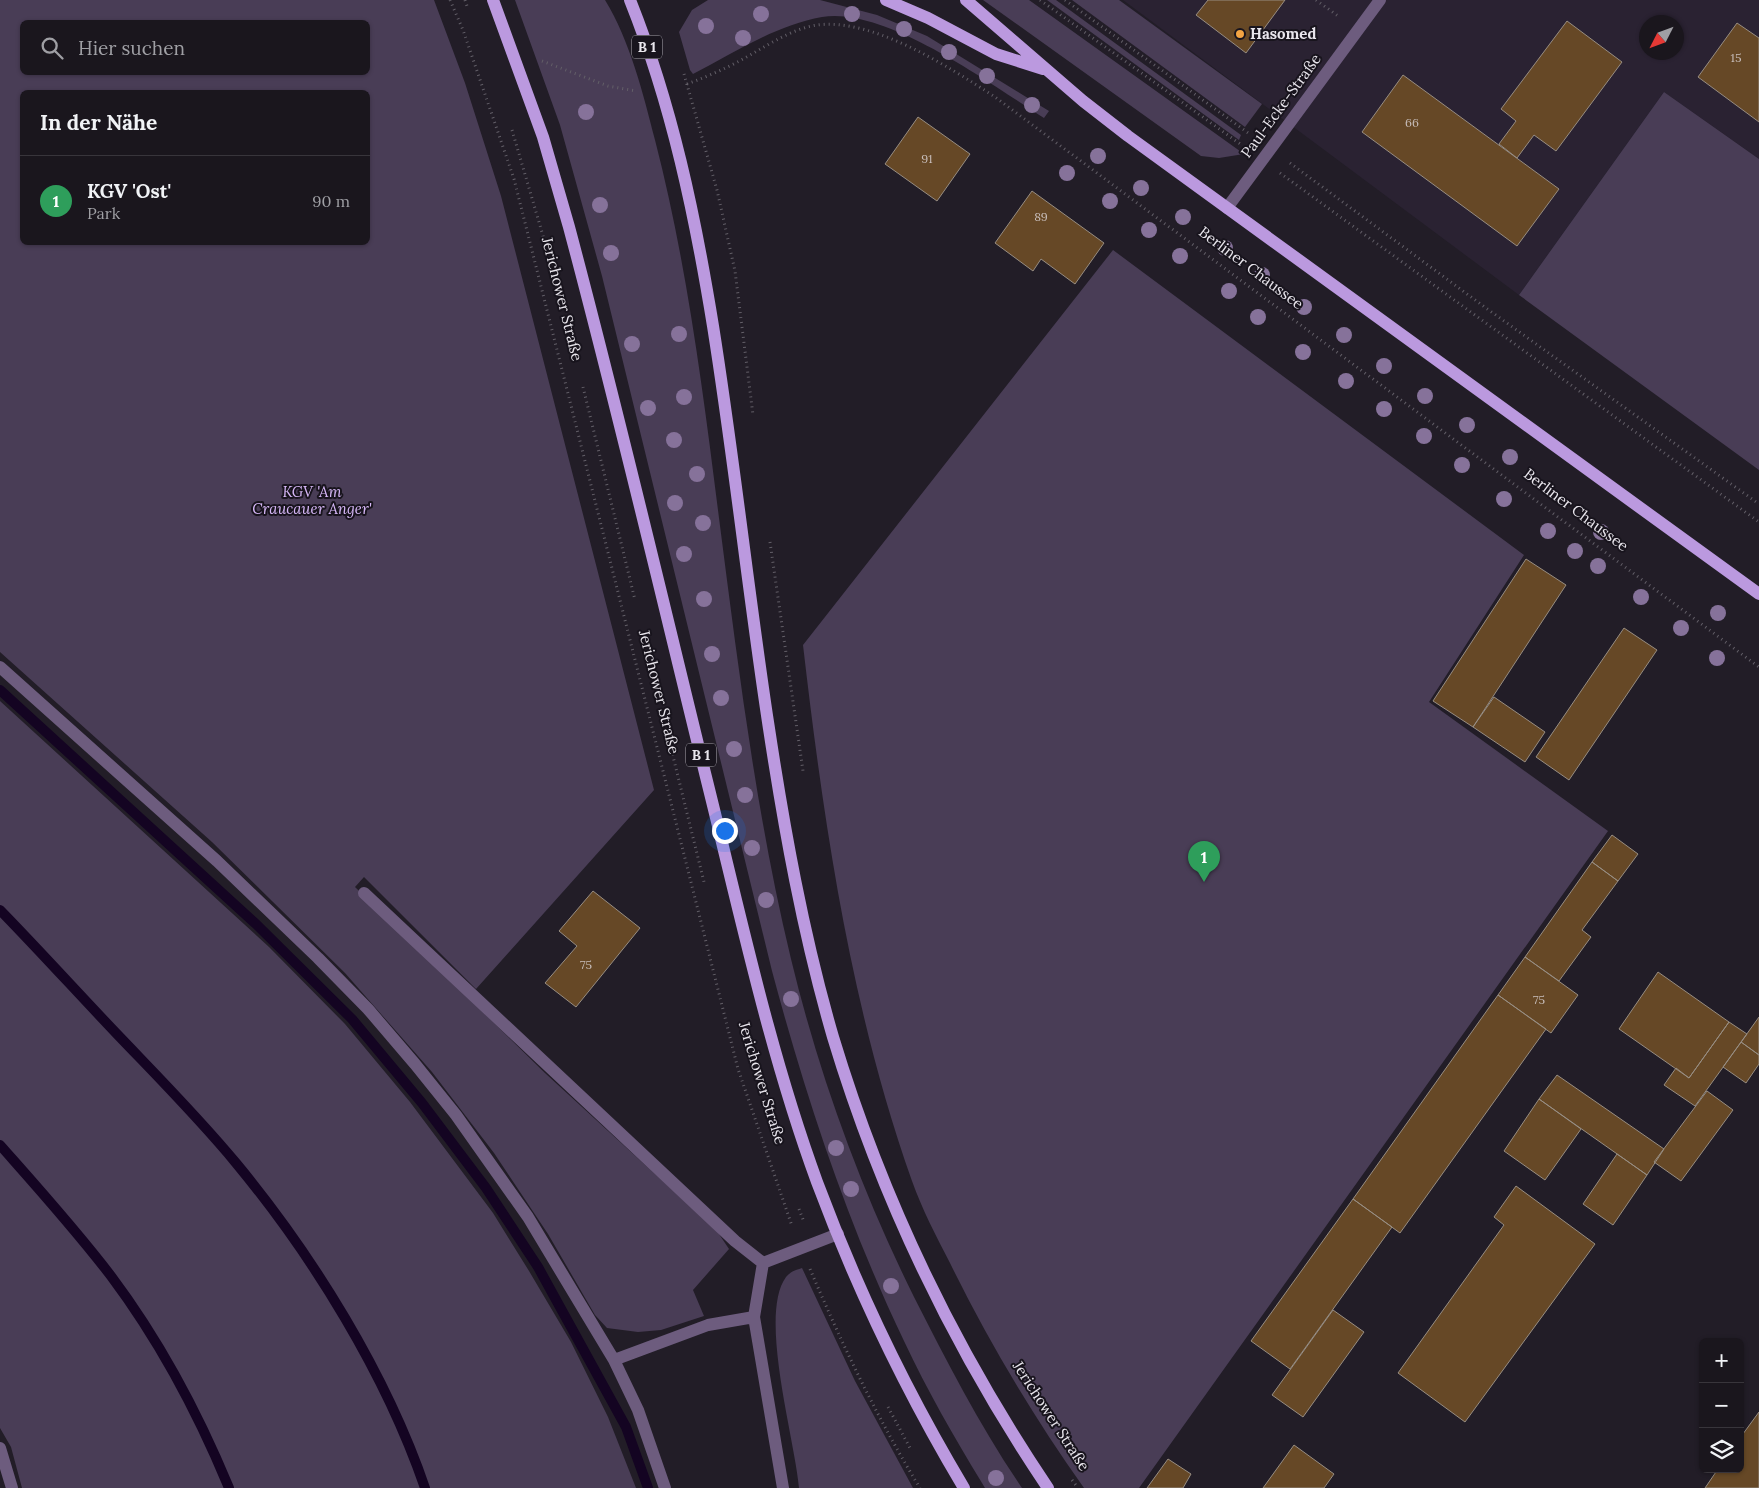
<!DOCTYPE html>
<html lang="de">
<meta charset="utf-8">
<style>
:root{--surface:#1a161d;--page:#27232a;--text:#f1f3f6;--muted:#9f9fa4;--line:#38353b;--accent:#0b8043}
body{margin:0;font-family:Lora,serif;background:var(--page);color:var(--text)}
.controls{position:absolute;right:15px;bottom:15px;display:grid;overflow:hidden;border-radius:8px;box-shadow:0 1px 4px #0004}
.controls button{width:45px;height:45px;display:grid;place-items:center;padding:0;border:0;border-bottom:1px solid var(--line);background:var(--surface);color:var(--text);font:25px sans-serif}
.compass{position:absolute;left:1639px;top:15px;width:45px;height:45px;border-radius:50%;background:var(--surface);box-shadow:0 1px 4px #0004;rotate:228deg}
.you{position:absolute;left:724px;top:830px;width:18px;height:18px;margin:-12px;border:4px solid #fff;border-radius:50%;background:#1a73e8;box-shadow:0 0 0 8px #1a73e833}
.badge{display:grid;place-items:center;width:32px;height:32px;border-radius:50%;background:var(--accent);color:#fff;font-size:16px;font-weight:700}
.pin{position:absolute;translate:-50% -41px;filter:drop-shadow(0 1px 2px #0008)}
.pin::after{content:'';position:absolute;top:26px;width:18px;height:15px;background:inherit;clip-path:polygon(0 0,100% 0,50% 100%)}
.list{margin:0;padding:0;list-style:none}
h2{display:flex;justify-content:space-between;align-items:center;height:65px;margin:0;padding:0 20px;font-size:21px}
h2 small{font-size:16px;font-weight:400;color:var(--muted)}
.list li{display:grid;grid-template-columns:32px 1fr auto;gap:15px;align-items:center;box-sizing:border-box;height:90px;padding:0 20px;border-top:1px solid var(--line)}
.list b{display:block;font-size:19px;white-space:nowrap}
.list p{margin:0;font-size:16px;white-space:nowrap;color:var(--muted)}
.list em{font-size:16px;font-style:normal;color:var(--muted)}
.icon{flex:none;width:28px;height:28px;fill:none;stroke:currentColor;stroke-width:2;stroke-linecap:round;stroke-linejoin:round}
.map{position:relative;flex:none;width:1759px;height:1488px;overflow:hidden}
.search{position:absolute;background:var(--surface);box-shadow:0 1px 4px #0004;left:20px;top:20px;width:350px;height:55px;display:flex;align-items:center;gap:12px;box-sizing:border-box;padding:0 18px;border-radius:8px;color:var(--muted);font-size:19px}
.panel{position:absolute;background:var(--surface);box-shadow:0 1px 4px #0004;left:20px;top:90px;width:350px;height:155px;border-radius:8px}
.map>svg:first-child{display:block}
</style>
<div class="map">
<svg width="1759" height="1488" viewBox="0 0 1759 1488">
<rect width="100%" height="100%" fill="#221d27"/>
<path fill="#2a2232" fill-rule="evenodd" d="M1123,0h636v159l-95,-67 -145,203zM1646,22h30v30h-30z"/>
<path fill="#493d56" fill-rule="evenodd" d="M0,0h434l31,83 36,113 153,594 -178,199 -112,-112 -9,10 190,186 172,158 12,18 -36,41 11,26 -43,14 -23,2 -31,-4 -12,-13 -47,-81 -54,-81 -62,-81 -87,-99 -133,-131 -212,-190zM22,22h346v50h-346zM22,92h346v150h-346z
M515,0h90c25,41 38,93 50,140 32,124 48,251 64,378 19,147 37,296 72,441 28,116 70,231 123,338 33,65 67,131 108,191h-37l-3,-5c-28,-46 -55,-93 -78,-142 -57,-119 -98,-243 -132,-370l-170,-695 -42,-151z
M708,0h112l57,15 50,21 122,75 -5,7c-52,-33 -159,-112 -222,-101 -46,8 -88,36 -129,57l-3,-4 -11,-38 13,-22z
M983,0h46l215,154 -25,4 -18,-2z
M1047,0h9l185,135 -2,5z
M1072,0h47l143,104 -17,23z
M1664,92l95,67v311l-240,-175z
M1113,250l411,305 -95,147 179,129 -469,657h-55c-51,-72 -96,-147 -134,-225 -14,-27 -28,-54 -38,-82 -61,-172 -88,-355 -109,-536z
M0,701l269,246 76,77 65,78 83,111 36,58 42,71 37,75 28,71h-614l-11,-41 -11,-19z
M802,1268l53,113 58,107h-114c-4,-49 -41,-173 -13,-211 5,-6 10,-7 16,-9z"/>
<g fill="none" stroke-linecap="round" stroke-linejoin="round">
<path stroke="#140422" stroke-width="10" d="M0,690l256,234 96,95 70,84 64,85 52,79 88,160 22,61
M0,910c39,40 77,82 116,123 41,43 83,85 120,130 77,93 150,211 189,325
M0,1145c38,43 76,85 111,131 48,64 87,137 118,212"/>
</g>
<path fill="#664826" stroke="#978d82" d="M1208,0h77l-39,53 -50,-38z
M1567,21l55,41 -66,89 -22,-16 -17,23 -18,-14 17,-23 -15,-12z
M1737,23l22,15v84l-61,-45z
M1403,75l156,114 -42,57 -155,-114z
M918,117l52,37 -33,47 -52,-37z
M1032,191l72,52 -29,41 -34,-25 -8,12 -38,-28z
M1526,559l40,26 -93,142 -40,-26z
M1624,628l33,22 -88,130 -33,-23z
M1494,697l51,35 -20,30 -52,-35z
M1612,835l26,19 -20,27 -26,-19z
M1592,862l26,19 -36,49 9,7 -32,44 -34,-24z
M593,891l47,37 -64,79 -31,-24 32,-37 -18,-15z
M1525,957l53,38 -27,38 -53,-38z
M1658,972l71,50 -40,56 -70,-49z
M1498,995l48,34 -146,204 -47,-34z
M1759,1017v38l-18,-13z
M1729,1022l18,12 -52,72 -31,-21 12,-17 13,10z
M1741,1042l18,13v9l-13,19 -23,-16z
M1557,1075l107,74 -17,26 -108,-76z
M1707,1091l26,19 -52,71 -27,-19z
M1539,1099l42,30 -36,51 -41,-29z
M1617,1154l30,21 -34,50 -30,-21z
M1516,1186l79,58 -130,178 -67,-49 106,-148 -10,-8z
M1353,1199l39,28 -102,142 -39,-28z
M1333,1310l31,22 -61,85 -31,-22z
M1759,1412v76h-54l13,-19h22v-31z
M1294,1445l40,29 -10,14h-61z
M1168,1459l23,15 -8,14h-36z"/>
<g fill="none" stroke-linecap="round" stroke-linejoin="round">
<path stroke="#635f68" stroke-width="3" stroke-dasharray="1 4" stroke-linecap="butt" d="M450,0l13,30 51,149 224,890 54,157
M465,0l3,9
M1040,0l203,146
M1065,0l186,135
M1316,0l22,16
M542,61l66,25 28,5
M684,74l33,116 18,81 18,144
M687,84c19,-7 38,-15 56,-25 20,-11 39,-24 61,-31 57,-19 145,39 191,69l764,570
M512,130l34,116
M1290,163l196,145 273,196
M1280,173l479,349
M583,387l52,213
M770,542l33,229
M669,740l35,142
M799,1209l5,13
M810,1269c32,75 67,149 110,219
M888,1407l22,41
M1072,1480l6,8"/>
<path stroke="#6d5c7e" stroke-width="12" d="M1227,208l153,-208
M0,667l217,194 101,97 50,51 47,55 41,51 72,102 86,143 24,50 27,78
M364,893l371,348 28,22 75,-29
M763,1263l-9,54 29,171
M614,1360l94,-35 46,-8
M0,1448l12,40"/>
<path stroke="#bb99df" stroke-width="12" d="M493,0l50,137 26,90c49,183 92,367 137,550 34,136 63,274 111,405 40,107 89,209 147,306
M630,0c42,105 65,215 83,326 21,132 35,264 55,396 16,106 35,212 65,315 48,159 122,313 215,451
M886,0l42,18 68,36 47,15
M966,0l117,101 45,35 631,458"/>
</g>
<g fill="#86729a">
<circle cx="761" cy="14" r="8"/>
<circle cx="852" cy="14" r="8"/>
<circle cx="706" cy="26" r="8"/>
<circle cx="904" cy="29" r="8"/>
<circle cx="743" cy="38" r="8"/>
<circle cx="949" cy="52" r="8"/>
<circle cx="987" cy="76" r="8"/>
<circle cx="1032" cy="105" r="8"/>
<circle cx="586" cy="112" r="8"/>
<circle cx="1098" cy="156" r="8"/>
<circle cx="1067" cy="173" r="8"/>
<circle cx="1141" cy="188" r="8"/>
<circle cx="1110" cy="201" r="8"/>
<circle cx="600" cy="205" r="8"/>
<circle cx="1183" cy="217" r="8"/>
<circle cx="1149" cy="230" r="8"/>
<circle cx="1225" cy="248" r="8"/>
<circle cx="611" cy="253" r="8"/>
<circle cx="1180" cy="256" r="8"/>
<circle cx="1262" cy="275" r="8"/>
<circle cx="1229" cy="291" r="8"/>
<circle cx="1304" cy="307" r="8"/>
<circle cx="1258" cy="317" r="8"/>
<circle cx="679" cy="334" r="8"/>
<circle cx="1344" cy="335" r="8"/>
<circle cx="632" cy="344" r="8"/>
<circle cx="1303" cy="352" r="8"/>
<circle cx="1384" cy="366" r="8"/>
<circle cx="1346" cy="381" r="8"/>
<circle cx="1425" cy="396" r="8"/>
<circle cx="684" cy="397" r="8"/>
<circle cx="648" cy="408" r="8"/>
<circle cx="1384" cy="409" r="8"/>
<circle cx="1467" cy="425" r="8"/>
<circle cx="1424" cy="436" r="8"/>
<circle cx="674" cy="440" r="8"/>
<circle cx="1510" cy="457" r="8"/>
<circle cx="1462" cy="465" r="8"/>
<circle cx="697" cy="474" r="8"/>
<circle cx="1504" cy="499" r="8"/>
<circle cx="675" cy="503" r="8"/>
<circle cx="703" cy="523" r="8"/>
<circle cx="1548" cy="531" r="8"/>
<circle cx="1601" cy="532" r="8"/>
<circle cx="1575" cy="551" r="8"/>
<circle cx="684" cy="554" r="8"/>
<circle cx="1598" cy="566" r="8"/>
<circle cx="1641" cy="597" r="8"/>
<circle cx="704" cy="599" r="8"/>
<circle cx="1718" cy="613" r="8"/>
<circle cx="1681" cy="628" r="8"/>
<circle cx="712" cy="654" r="8"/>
<circle cx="1717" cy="658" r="8"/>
<circle cx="721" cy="698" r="8"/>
<circle cx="734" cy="749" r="8"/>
<circle cx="745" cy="795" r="8"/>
<circle cx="752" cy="848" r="8"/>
<circle cx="766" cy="900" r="8"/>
<circle cx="791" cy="999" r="8"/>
<circle cx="836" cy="1148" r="8"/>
<circle cx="851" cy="1189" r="8"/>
<circle cx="891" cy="1286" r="8"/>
<circle cx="996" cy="1478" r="8"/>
</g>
<circle fill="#f3a443" stroke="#18141d" stroke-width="2" cx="1240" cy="34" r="5"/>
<g text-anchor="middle" stroke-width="4" stroke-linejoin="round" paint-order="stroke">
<g font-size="12" fill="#c8bebb">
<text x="1736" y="62">15</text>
<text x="1412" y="127">66</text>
<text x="927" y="163">91</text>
<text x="1041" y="221">89</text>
<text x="586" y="969">75</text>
<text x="1539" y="1004">75</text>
</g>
<g fill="#18141d" stroke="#aaa7af" stroke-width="1">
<rect x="632" y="35.5" width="30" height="23" rx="4"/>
<rect x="686" y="743.5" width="30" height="23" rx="4"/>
</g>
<g font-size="14" font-weight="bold" fill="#e9e6ed">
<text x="647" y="52">B 1</text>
<text x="701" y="760">B 1</text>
</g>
<g font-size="15" font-weight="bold" fill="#e9e6ed" stroke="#18141d" text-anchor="start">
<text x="1250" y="39">Hasomed</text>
</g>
<g font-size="15" fill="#e9e6ed" stroke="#18141d">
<text transform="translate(1281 106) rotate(-54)" y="5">Paul-Ecke-Straße</text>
<text transform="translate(1251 268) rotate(37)" y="5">Berliner Chaussee</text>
<text transform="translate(562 299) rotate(76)" y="5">Jerichower Straße</text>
<text transform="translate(1576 510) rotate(37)" y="5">Berliner Chaussee</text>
<text transform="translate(659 692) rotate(76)" y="5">Jerichower Straße</text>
<text transform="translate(762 1083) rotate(73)" y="5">Jerichower Straße</text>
<text transform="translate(1051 1416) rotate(57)" y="5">Jerichower Straße</text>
</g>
<g font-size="15" font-style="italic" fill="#d7b8f8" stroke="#18141d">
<text x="312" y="497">KGV 'Am<tspan x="312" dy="17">Craucauer Anger'</tspan></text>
</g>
</g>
</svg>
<div class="controls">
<button>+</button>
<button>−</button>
<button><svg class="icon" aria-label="layers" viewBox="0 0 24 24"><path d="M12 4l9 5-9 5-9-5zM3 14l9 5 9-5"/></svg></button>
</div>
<svg class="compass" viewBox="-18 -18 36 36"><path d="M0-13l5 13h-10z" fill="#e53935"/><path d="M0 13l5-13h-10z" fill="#9f9fa4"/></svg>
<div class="you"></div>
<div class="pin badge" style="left:1204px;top:882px;background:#2e9e5b">1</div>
<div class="search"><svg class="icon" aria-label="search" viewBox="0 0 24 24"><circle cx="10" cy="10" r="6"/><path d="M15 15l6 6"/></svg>Hier suchen</div>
<section class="panel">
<h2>In der Nähe<small></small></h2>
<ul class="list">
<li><span class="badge" style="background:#2e9e5b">1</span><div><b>KGV 'Ost'</b><p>Park</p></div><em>90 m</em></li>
</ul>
</section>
</div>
